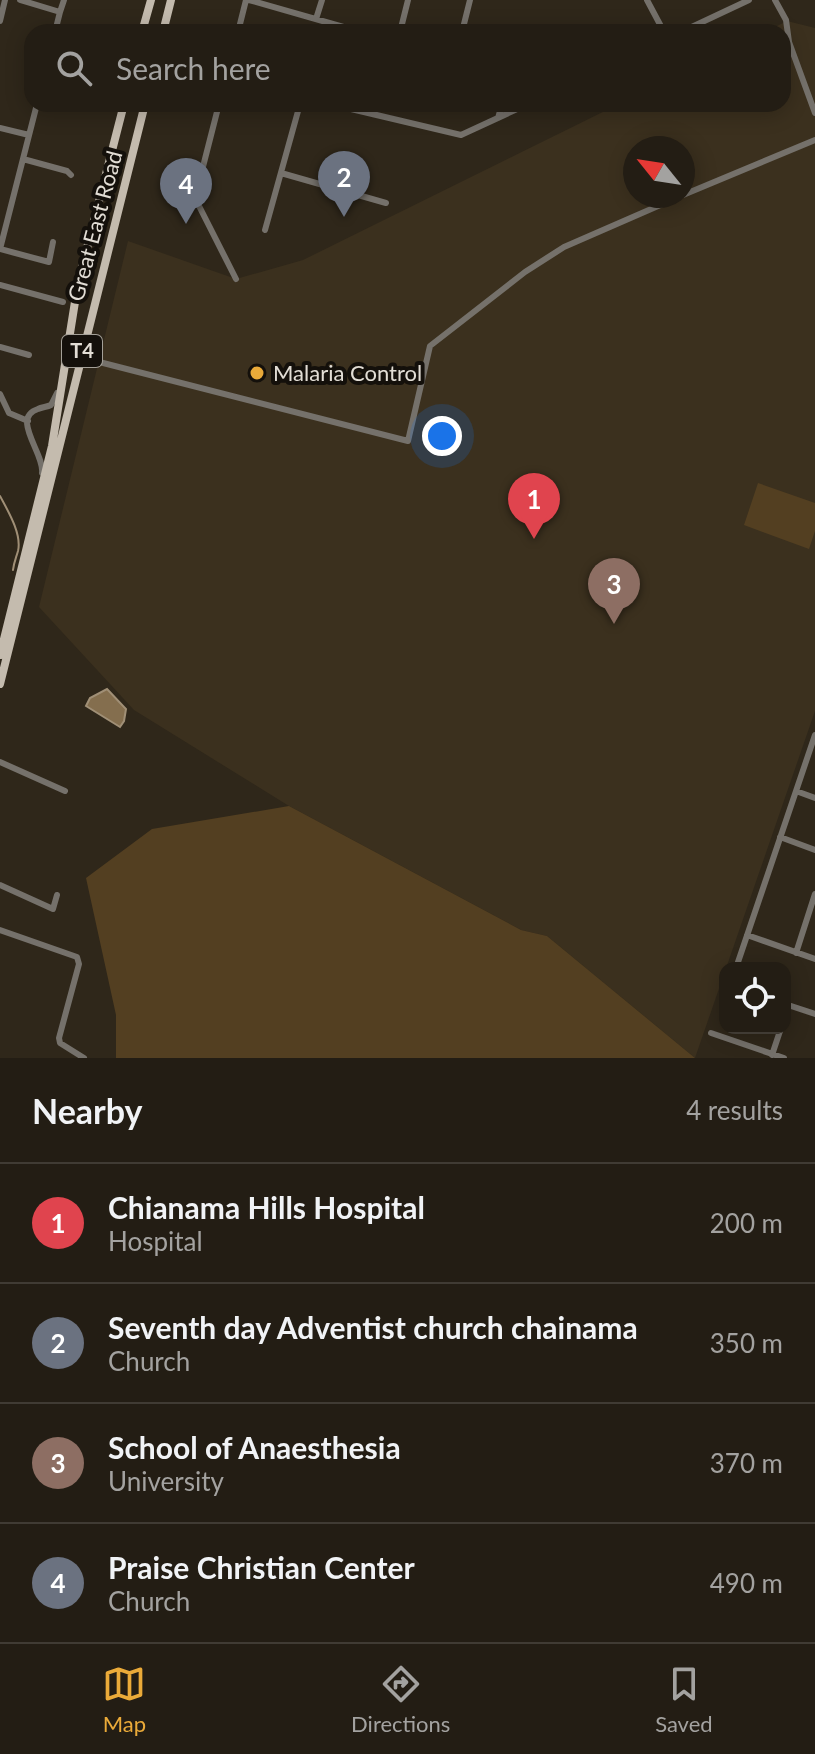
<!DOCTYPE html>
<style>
:root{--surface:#231d14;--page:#2b261d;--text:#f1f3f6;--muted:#a3a2a0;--line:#403b34;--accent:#eaaa39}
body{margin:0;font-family:Lato,sans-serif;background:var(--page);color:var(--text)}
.controls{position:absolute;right:24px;bottom:24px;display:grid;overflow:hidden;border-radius:16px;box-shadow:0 4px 20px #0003}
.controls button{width:72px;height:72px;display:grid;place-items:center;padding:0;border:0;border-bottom:2px solid var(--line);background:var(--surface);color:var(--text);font:40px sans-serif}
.compass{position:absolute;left:623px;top:136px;width:72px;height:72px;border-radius:50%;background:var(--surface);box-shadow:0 4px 20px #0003;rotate:300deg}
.you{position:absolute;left:442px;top:436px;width:28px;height:28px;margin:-20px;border:6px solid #fff;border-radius:50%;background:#1a73e8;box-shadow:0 0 0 12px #1a73e833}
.badge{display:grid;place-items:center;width:52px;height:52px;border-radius:50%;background:var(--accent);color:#fff;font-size:26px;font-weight:700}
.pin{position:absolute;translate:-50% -66px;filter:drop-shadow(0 2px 4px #0008)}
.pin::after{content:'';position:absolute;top:42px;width:28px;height:24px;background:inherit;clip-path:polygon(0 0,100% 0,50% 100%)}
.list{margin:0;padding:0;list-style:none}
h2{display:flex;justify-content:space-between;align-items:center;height:104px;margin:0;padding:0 32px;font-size:34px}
h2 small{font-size:26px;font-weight:400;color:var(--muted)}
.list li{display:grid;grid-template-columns:52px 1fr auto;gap:24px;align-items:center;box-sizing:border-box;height:120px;padding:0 32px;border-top:2px solid var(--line)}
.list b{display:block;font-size:30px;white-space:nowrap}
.list p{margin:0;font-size:26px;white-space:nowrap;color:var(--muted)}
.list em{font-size:26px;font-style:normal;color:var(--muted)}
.icon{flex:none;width:44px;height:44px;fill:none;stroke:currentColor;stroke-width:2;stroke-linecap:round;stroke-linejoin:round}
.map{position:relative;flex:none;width:815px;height:1058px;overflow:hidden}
.search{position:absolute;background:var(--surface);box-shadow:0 4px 20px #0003;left:24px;right:24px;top:24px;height:88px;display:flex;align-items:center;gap:20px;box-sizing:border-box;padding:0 28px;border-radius:24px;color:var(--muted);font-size:30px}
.sheet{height:584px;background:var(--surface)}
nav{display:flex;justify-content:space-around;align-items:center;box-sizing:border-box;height:112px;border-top:2px solid var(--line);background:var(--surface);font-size:22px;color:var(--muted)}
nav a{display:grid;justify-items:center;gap:4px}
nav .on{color:var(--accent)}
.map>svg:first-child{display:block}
</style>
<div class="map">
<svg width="815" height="1058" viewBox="0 0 815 1058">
<rect width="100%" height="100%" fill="#2f271a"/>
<path fill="#3b301e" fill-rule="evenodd" d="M787,21l28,7v683l-120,347 -148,-122 -26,-6 -232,-124 -155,-96 -95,-103 89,-366 108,38 67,-19 316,-156h164v-72h-18zM635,148h48v48h-48z"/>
<path fill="#533f21" d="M758,483l57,20v28l-6,18 -65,-24z
M289,806l232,124 26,6 148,122h-579v-43l-30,-137 66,-49z"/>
<path fill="#846e4e" stroke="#a08f76" stroke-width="2" d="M107,689l19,20 -2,12 -4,6 -34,-21 4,-8z"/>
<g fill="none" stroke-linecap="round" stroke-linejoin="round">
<path stroke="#a08f76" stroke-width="2" d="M0,496c8,15 22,38 18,55 -2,7 -4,11 -5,19"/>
<path stroke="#75716b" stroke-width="6" d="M20,0l40,12 -5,20
M249,0l112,32
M647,0l17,32
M775,0l11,20 3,22 26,71
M60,12l4,-12
M316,19l6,-19
M0,21l5,-21
M238,32l8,-32
M400,32l8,-32
M462,32l8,-32
M522,32l1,-5 18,5
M681,32l68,-32
M37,104l-37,145 49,13 4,-20
M219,104l-24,94 41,81
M330,104l131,31 67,-31
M498,118l4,-14
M0,128l29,7
M23,159l44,12 4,4
M281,173l105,30
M683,195l132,-55
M265,230l35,-126
M0,285l63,17
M0,347l29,8
M68,354l340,87 22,-95 95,-74 39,-25 117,-51
M0,394l9,19 19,8
M42,473c3,-19 -32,-55 -4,-64 4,-2 9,-2 13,-4l6,-12
M0,762l65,29
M796,791l19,7
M780,837l35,13
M0,885l53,24 4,-14
M0,930l77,27 2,7 -20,74 1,5 24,15
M747,935l68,24
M796,953l19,-59
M736,968l79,-233
M785,1004l30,10
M711,1033l73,25
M772,1055l9,-27"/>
<path stroke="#c4bbae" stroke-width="8" d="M142,32l9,-32
M163,32l8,-32
M0,655l52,-209 26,-163 46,-179
M0,684l145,-580"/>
</g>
<circle fill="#eaaa39" stroke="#14100b" stroke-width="3" cx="257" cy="373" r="8"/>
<g text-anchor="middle" stroke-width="8" stroke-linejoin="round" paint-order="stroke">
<rect fill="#14100b" stroke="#a4a098" stroke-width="2" x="62" y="335" width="40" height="32" rx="6"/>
<g font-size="20" font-weight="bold" fill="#e2ddd5">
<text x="82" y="358">T4</text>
</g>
<g font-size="22" fill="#e2ddd5" stroke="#14100b">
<text transform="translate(95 226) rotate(-75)" y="8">Great East Road</text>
</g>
<g font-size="22" fill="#e2ddd5" stroke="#14100b" text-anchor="start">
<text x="273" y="381">Malaria Control</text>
</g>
</g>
</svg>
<div class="controls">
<button><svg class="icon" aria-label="locate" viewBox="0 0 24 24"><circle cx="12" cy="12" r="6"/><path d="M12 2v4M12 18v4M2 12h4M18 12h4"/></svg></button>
</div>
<svg class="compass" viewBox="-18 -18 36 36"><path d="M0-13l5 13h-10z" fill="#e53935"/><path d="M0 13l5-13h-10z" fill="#a3a2a0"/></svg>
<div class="you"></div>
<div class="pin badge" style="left:534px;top:539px;background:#e0444e">1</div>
<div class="pin badge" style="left:344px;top:217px;background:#6b7280">2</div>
<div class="pin badge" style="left:614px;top:624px;background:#8d6e63">3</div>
<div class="pin badge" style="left:186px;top:224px;background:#6b7280">4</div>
<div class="search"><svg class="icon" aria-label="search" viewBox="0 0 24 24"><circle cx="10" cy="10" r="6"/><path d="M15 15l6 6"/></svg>Search here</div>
</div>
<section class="sheet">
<h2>Nearby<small>4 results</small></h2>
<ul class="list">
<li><span class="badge" style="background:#e0444e">1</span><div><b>Chianama Hills Hospital</b><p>Hospital</p></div><em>200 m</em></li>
<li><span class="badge" style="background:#6b7280">2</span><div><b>Seventh day Adventist church chainama</b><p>Church</p></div><em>350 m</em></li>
<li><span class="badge" style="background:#8d6e63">3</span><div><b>School of Anaesthesia</b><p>University</p></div><em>370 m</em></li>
<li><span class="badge" style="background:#6b7280">4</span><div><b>Praise Christian Center</b><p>Church</p></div><em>490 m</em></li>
</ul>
</section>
<nav>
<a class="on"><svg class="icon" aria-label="map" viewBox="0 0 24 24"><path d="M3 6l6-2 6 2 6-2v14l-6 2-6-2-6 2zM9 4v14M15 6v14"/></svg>Map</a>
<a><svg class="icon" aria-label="directions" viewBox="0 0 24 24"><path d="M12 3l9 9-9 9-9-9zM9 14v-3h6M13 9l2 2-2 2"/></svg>Directions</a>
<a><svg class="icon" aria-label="saved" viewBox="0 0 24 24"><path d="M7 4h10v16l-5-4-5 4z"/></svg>Saved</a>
</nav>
